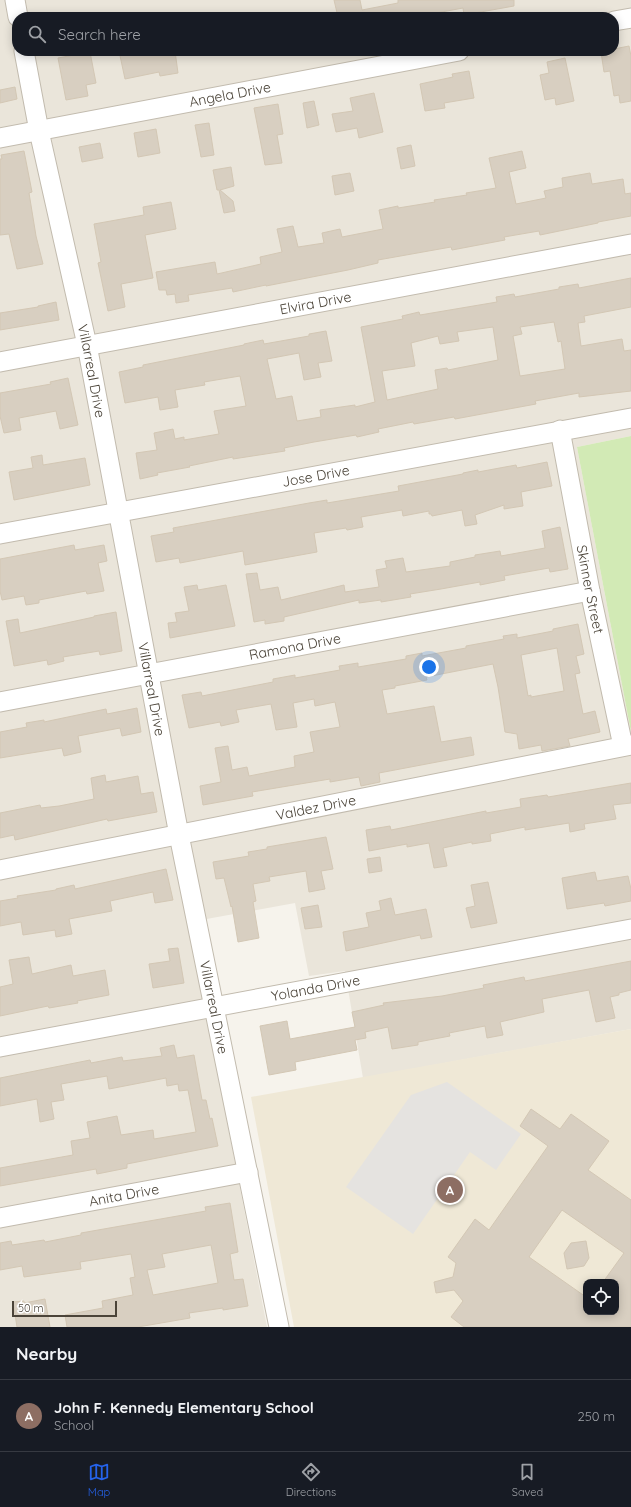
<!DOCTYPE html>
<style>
:root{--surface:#171b24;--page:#242831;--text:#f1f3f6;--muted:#9ea1a6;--line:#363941;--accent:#2563eb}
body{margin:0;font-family:Quicksand,sans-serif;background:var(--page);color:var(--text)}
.controls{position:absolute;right:12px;bottom:12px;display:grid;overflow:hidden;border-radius:8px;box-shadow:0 2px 10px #0003}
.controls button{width:36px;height:36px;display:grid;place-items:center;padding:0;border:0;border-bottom:1px solid var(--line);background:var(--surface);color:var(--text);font:20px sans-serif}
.scale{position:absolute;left:12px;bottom:10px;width:105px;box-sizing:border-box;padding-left:4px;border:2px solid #4b4439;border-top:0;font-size:11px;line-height:14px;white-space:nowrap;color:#4b4439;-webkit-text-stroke:3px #fff;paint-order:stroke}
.you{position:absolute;left:429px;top:667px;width:14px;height:14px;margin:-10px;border:3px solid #fff;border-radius:50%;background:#1a73e8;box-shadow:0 0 0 6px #1a73e833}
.badge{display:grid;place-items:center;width:26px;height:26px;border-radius:50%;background:var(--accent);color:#fff;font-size:13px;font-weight:700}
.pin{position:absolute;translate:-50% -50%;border:2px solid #fff;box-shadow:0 1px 4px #0006}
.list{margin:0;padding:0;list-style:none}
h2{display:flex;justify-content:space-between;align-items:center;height:52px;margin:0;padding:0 16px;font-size:17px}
h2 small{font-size:13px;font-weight:400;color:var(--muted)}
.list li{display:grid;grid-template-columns:26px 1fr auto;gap:12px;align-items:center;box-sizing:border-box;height:72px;padding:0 16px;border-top:1px solid var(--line)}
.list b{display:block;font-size:15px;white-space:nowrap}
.list p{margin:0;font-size:13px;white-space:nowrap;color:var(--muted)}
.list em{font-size:13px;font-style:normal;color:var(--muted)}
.icon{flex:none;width:22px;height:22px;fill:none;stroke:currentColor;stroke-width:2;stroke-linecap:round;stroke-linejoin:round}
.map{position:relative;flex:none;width:631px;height:1327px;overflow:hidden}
.search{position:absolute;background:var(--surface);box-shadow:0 2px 10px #0003;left:12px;right:12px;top:12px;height:44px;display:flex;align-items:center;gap:10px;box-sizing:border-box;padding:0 14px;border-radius:16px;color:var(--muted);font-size:15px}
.sheet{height:124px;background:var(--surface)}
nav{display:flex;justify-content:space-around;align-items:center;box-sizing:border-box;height:56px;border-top:1px solid var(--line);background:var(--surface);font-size:11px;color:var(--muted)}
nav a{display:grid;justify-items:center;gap:2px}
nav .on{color:var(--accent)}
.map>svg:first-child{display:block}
</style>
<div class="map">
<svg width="631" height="1327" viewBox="0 0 631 1327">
<rect width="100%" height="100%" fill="#f6f3ec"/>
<path fill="#eae5da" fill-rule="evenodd" d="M0,0h631v436l-54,11 54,285v297l-268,49 -18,-107 -36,5 -14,-73 -105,19 13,76 64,329h-267zM17,17h597v34h-597z"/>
<path fill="#efe8d6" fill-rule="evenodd" d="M631,1029v298h-337l-43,-230zM586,1282h30v30h-30z"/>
<path fill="#d2eab5" d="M631,436v296l-54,-285z"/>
<path fill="#e5e3e0" d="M447,1082l74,52 -25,36 -26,-18 -57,82 -67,-47 65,-92z"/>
<path fill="#d8cfc1" stroke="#d3c7b4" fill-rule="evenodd" d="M334,0h26l2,10 36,-7v-3h116v6l-50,9 -1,-7 -48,9h-77z
M629,46l2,10v45l-11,2 -1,-8 -5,1 -4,-25 -6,1 -3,-20 13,-1v-2z
M119,51h56l3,22 -18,3 -1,-4 -34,7z
M90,52l6,31 -10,2 2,11 -22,4 -8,-42z
M565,58l9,43 -18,4 -1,-7 -10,2 -5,-25 9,-2 -2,-11z
M469,71l5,27 -30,5 1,5 -20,3 -5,-27 33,-7 -1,-3z
M15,87l2,12 -17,4v-13z
M374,93l9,39 -24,6 -2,-10 -21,4 -4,-18 21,-3 -3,-13z
M314,101l5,24 -12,3 -4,-25z
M278,104l5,30 -6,1 5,28 -17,2 -11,-57z
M209,123l5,32 -13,2 -6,-32z
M156,129l4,24 -22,4 -4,-24z
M100,143l3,15 -21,4 -3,-15z
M411,145l4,21 -14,3 -4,-21z
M24,151l8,41 -3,1 7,43 7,28 -26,5 -8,-35 -9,1v-76h2l-1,-4z
M522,151l4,17 -17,4 7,32 30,-6 -2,-7 19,-4 -1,-9 28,-5 2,11 31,-5 2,15 6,-1v23l-33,6v1l-58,12 -1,-4 -35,6 1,3 -53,10 -1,-3 -73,13v3l-30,7 -82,16v-1l-33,7 -1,-4 -44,7 1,6 -13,2 -1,-9 -8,1 -1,-5h-7l-3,-18 59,-10 2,12 44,-10 -1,-7 22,-5 -5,-23 16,-3 5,21 26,-4 -2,-10 18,-4 2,8 41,-8 -4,-19 19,-4v2l37,-6 -1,-2 33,-5 -1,-2 30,-5 -7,-30z
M231,167l3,19 -14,4 13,11 2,10 -11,2 -5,-23h-2l-4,-20z
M350,173l4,18 -19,4 -3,-19z
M171,202l5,27 -31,6 8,43 -32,6 4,23 -17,4 -10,-48 3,-1 -7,-38 50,-9 -1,-8z
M631,278v29l-47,9 1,6 -7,1 3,23 41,-7 2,12 7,-1v41l-52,6v-4l-44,8 1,3 -81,15 -1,-2 -40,7 -1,-2 -35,7 1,3 -22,5 -1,-2 -42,7 -30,6 1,3 -52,8v-2l-44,9 1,1 -33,6 1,2 -18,4 -4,-26 21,-3 -3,-17 19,-4 2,10 9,-2v3l35,-6 -5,-23 32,-5 -6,-30 -36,6 1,3 -30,5 3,17 -18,3 -2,-13 -33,6 -6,-31 24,-5v-2l101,-20v-1l19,-4 1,4 45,-8v-2l17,-3 6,30 -14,2 3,14 -17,3 -5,-27 -32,6 9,40 16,-3 5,25 24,-4 -1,-7 35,-5v2l20,-5 -14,-75 42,-8 -1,-3 17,-4 1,3 77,-13 -1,-5 18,-3 1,3 44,-8v-2l19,-3 1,4zM554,322l4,20 3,-1 4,28 -45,7 -7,-40 9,-2 -2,-7zM493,327l5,33 -50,10 -1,-2 -12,2 3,19 -51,11 -5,-29 33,-5 -4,-23 27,-7 2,8 19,-3 -2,-9z
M56,302l3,18 -59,10v-17l38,-6v-1z
M68,378l10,47 -18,4 -4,-18 -37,7 2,12 -17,3 -4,-17v-23l51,-9 -1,-2z
M42,455l1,10 42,-7 5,27 -76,15 -5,-28 24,-4 -2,-11z
M547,462l5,24 -31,6 2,14 -19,3v-4l-29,10 2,9 -12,2 -3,-16 -30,6 -1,-2h-2v-3l-26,5 -1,-6 -41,7 2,10 -16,3 -1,-2 -32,5 3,19 -72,13 -2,-14 -63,12 -1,-5 -23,4 -5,-26 23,-4 -1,-4 136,-25 18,-3v3l72,-12 -1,-5 65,-12v-1l15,-3v2l38,-7 1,3z
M560,527l8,42 -18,3 -1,-4 -45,8 1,4 -25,5v-3l-39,7 -31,5 1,3 -30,5v-2l-22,3v-3l-75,17v4l-19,3v-4l-11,2 -8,-48 11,-1 3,17 18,-3 3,13 63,-15 1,7 34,-5 -3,-17 11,-2 -2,-7 18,-3 3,14 44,-6v-4l25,-5v-2l25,-4 1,5 44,-8 -3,-17z
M74,545l1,5 29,-5 3,16 -9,2 6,28 -17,3 -1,-3 -47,9v3l-13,2 -2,-9 -22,4 -2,-9v-32z
M197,585l1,5 28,-5 9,41 -65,12 -2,-15 9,-1 -2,-9 14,-2 -5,-24z
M116,612l6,39 -22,4 -1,-4 -36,6 1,4 -16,4 -1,-5 -33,6 -8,-45 12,-2 2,14 74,-16v-1z
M578,624l6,30 -8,2 4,17 -5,1 8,40 12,-3 5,21 -32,7 2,7 -28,5 -1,-6 -22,4 -2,-15 -12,-2 -7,-45 -5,-23 -67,13 1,3 -32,6v2l-13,2 5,24 47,-8 7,36 30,-5 3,18 -95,18 1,9 -19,4 -2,-9 -29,5v-3l-78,13 1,4 -50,9 -3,-19 21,-4 -6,-34 13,-2 4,24 15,-3 2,9 46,-9 -1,-11 20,-4 -4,-20 30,-5 -5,-25 -20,4 -1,-7 -21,4 4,24 -21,3 -5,-26 -35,6 3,12 -18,4 -1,-4 -31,6 -7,-33 19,-3 1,4 71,-14v-3l22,-4v3l45,-8 -1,-4 19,-3v4l48,-8v-3l16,-3v3l44,-8v-2l38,-7 -1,-3 14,-2v4l36,-7v-2zM557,648l7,43 -33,6v-2l-3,1 -7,-41z
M137,708l4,24 -19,4 -2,-8 -42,8 3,16 -17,4 -2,-8 -62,10v-26l27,-5 -1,-4 18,-3v2l62,-13 1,5z
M105,775l1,7 32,-6 3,18 12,-2 4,20 -49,9 -1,-2 -92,21 -1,-5 -14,3v-25l40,-8 1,3 18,-2 35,-7 -3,-21z
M631,783v20l-18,2 3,14 -32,5 1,5 -15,3 -1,-9 -44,7v-3l-35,7 1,7 -19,3v-2l-29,6 4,18 -13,2 -5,-25 -22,4v-3l-38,7 -3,-21 24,-4 1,4 95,-19v2l35,-6 -1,-8 27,-4 1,2z
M326,837l7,32 -12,2 4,18 -16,3 -3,-21 -37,6 1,4 -17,3 3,17 -3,1 6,36 -21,4 -6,-36 -1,1 -7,-29 -8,1 -3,-17 36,-6 -1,-4 19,-3v-2z
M380,857l2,14 -13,2 -2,-14z
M166,869l7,31 -18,3 -2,-11 -43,9 2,10 -43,8 3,15 -16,3 -1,-7 -32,5 -2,-13 -21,4v-25l18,-3 -1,-2 39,-6v-1l18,-4 1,4z
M595,872l2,9 31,-5 3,13v12l-26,5 -1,-3 -37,6 -5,-31z
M488,882l9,41 -26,5 -5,-20 9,-2 -4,-21z
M391,898l4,17 31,-6 6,28 -11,2 -1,-4 -74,16 -3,-19 26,-5 -3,-14 15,-3 -2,-9z
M318,905l4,22 -17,2 -4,-21z
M178,948l6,35 -31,5 -4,-24 21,-3 -2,-12z
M29,957l3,17 39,-9 2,11 32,-6 4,25 -32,6 1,2 -29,5 -1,-2 -48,10v-29l13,-3 -4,-24z
M631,961v29l-12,3v2l-9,2 5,21 -19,4 -7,-32 -47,9 2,13 -44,10 3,13 -16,3 -2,-12 -36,7 1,3 -32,6v3l-26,4 -4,-22 -23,5 1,6 -11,2 2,10 -62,12 1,8 -27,5 -9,-49 27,-5 3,18 65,-12 -3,-15 32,-7 -1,-2 59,-7 42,-8 -1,-3 41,-8 1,4z
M174,1045l3,13 17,-3 8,45h4l4,19 2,-1 6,28 -91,18v4l-30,6 -1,-5 -96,17v-18l73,-13 -2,-14 19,-3 -3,-16 30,-6 4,19 32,-5 1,9 42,-7 -8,-42 -9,1 -1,-7 -11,2 -1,-8 -57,11 -2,-13 -46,8 3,16 -13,2 3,17 -14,3 -3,-23 -37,7v-28l90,-18 1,3 31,-6 1,4 39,-5 -2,-8z
M531,1109l29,20 11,-15 38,27 -21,29 43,30v127h-167l-13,-10 12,-16 -9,-11 -18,3 -2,-11 19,-5 3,-14 -8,-6 27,-38 14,11 59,-84 -28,-20zM562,1210l62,43 -21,29h13v30h-30v-15l-57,-40z
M230,1203l8,49 -8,2 4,26 9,-1 5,27 -25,4v-2l-34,5 1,5 -52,9h-71l-2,-12 38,-7 -1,-7 31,-6 -3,-17 5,-1 -4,-23 -51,8 1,7 -57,8 -2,-11 -22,4v-27l11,-2 1,4 32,-5 1,2 36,-7v-2l125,-22 -1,-4zM211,1245l7,38 -65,12 -6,-25 18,-3 -3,-13z
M586,1241l3,17 -5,8 -17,3 -3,-16 7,-10z
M45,1299l5,28h-33l-4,-25 11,-1v2z"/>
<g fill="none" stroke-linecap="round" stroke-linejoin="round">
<defs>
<g id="minor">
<path d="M15,0l3,17"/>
<path d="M614,21l17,-3"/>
<path id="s1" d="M24,51l15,80 48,214 92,490 100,492"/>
<path id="s2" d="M0,138l459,-87"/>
<path id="s3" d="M0,362l631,-118"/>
<path id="s4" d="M560,430l30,161 33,155"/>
<path id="s5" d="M0,534l631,-116"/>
<path id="s6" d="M0,702l590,-111"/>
<path id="s7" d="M0,870l631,-125"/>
<path id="s8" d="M0,1047l631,-118"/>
<path id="s9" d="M0,1218l248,-46"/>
</g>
</defs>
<use href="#minor" stroke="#c2bbae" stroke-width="21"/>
<use href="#minor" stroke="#fff" stroke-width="19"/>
</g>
<g text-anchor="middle" stroke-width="3.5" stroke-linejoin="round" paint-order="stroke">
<g font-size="14" fill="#4b4439" stroke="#fff">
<text dy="5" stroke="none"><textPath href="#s2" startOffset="234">Angela Drive</textPath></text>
<text dy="5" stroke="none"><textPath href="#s3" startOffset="321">Elvira Drive</textPath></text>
<text dy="5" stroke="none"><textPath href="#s1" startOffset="327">Villarreal Drive</textPath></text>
<text dy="5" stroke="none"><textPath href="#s5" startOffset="321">Jose Drive</textPath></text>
<text dy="5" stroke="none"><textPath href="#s4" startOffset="162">Skinner Street</textPath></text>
<text dy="5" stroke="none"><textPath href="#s6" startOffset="300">Ramona Drive</textPath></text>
<text dy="5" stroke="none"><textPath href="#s1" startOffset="651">Villarreal Drive</textPath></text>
<text dy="5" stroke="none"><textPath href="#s7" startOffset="322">Valdez Drive</textPath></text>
<text dy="5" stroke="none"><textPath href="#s8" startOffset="321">Yolanda Drive</textPath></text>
<text dy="5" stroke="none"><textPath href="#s1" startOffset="975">Villarreal Drive</textPath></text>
<text dy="5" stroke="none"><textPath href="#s9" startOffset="126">Anita Drive</textPath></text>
</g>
</g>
</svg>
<div class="controls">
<button><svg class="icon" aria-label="locate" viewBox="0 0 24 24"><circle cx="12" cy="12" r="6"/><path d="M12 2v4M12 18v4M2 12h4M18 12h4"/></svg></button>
</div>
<div class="scale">50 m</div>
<div class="you"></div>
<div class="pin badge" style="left:450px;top:1190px;background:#8d6e63">A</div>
<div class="search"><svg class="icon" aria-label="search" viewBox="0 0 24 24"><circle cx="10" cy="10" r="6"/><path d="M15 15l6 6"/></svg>Search here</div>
</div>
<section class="sheet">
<h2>Nearby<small></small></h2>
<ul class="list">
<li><span class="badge" style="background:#8d6e63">A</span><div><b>John F. Kennedy Elementary School</b><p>School</p></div><em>250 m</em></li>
</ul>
</section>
<nav>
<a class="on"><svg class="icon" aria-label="map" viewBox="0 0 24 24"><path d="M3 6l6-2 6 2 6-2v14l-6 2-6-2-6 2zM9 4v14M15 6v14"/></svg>Map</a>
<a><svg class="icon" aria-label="directions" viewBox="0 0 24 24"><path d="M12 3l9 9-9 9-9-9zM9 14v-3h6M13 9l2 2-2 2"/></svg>Directions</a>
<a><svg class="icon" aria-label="saved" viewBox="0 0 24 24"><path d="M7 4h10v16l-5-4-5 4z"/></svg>Saved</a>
</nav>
